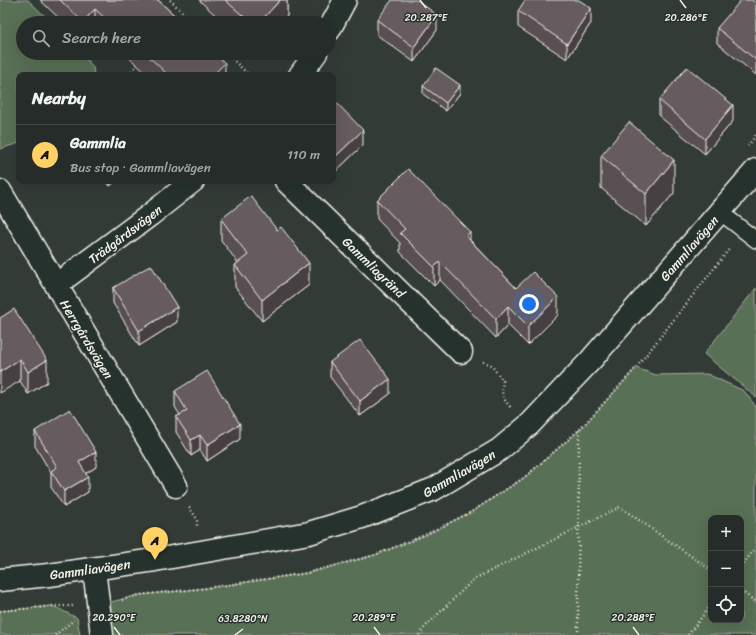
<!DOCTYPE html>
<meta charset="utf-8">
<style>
:root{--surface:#262c29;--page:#323835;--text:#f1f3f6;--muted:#a4a7a8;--line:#424846;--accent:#ffd166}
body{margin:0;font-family:Sriracha,sans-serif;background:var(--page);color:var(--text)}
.controls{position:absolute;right:12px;bottom:12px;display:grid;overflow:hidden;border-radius:8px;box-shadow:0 4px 16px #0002}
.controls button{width:36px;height:36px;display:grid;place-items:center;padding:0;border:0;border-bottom:1px solid var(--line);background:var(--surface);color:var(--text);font:20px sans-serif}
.you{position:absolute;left:529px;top:304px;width:14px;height:14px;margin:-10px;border:3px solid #fff;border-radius:50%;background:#1a73e8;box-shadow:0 0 0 6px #1a73e833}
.badge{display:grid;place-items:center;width:26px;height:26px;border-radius:50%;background:var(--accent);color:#111;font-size:13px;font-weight:700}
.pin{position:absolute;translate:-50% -33px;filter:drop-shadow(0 1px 2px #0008)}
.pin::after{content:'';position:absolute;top:21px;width:14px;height:12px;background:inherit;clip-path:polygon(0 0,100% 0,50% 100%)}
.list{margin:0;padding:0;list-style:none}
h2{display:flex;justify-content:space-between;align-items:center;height:52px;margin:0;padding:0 16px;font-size:17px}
h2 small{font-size:13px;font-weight:400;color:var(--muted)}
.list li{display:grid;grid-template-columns:26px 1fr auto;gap:12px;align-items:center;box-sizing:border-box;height:60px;padding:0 16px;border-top:1px solid var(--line)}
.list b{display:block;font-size:15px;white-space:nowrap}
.list p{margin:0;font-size:13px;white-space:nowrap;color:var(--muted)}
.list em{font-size:13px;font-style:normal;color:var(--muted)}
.icon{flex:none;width:22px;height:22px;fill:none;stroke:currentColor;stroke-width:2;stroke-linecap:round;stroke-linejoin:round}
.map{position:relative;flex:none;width:756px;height:635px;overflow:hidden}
.search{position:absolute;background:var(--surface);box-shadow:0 4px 16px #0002;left:16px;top:16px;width:320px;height:44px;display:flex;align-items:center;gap:10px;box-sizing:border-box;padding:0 14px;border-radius:22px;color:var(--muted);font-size:15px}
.panel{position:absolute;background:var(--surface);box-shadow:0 4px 16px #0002;left:16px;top:72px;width:320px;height:112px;border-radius:8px}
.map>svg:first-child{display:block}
</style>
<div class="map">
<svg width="756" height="635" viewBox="0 0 756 635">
<rect width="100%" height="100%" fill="#333b37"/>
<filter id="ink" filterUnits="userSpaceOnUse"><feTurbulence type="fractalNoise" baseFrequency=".025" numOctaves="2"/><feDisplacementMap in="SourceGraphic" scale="8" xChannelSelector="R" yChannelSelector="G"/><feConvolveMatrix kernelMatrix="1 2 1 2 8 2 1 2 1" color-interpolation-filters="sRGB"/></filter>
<g filter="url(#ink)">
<path fill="#596f54" stroke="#a6b09e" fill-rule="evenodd" d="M0,0h28l24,23h-29v30h58l12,14 1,8h-75v68l-19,6z
M756,288v109l-52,-43z
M636,368l20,7 51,-1 37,17 12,16v228h-654l-3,-30 40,-10 68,-7 100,-15 68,-18 50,-20 48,-24 52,-34 55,-47zM711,518h30v102h-30z
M53,606l24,12 3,17h-80v-24z"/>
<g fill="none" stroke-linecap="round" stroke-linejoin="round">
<defs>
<path id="service" d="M720,212l36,28"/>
<path id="minor" d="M329,30l16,-30
M300,75l16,-22
M286,181l175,171
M0,191l176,295
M56,285l94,-70 43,-34
M94,569l8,66"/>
<path id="tertiary" d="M0,580l49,-5 106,-15 154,-27 53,-16 72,-28 65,-39 31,-26 60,-63 166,-191"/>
</defs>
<use href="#service" stroke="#f4f1e8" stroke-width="18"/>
<use href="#minor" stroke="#f4f1e8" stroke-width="25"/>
<use href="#tertiary" stroke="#f4f1e8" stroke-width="25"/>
<path stroke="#f4f1e8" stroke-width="2.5" stroke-dasharray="1 3" stroke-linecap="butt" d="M170,0l24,23
M179,23l8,-7
M226,53l23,22
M130,75l1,-3 8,-9
M748,146l8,-11
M483,362l8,3 12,16c-2,14 -1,16 8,27
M189,507l8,12v9
M741,567l15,-20
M741,591l15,11
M122,600l17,-5 68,-7 100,-15 68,-18 50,-20 48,-24 52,-34 54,-47 57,-62 94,-120
M0,611l53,-5h20
M55,635l19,-15
M419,635l6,-8 49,-48 146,-72 91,63
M578,635l1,-205
M688,635l23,-30"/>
<use href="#service" stroke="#26332d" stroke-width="15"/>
<use href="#minor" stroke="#26332d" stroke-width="22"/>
<use href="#tertiary" stroke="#26332d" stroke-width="22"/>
</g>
<path fill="#584f53" stroke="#f4f1e8" d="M40,0h118l25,23h-119z
M199,0h88v16l-6,7h-57z
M756,3v72l-39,-32v-15z
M518,11l73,12 -24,36 -49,-32z
M377,20l60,10 -23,32 -37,-27z
M124,53h90l11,22h-77z
M423,86l37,7 -14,18 -23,-17z
M333,99l30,46 -29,28 -1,-2z
M659,100l74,21 -28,33 -46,-38z
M601,156l73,37 -28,33 -45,-38z
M106,181h10l-6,5z
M377,200l93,40 46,48 42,27 -30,30 -20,-20 -12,13 -56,-58 -6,6 -34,-34v-9l-23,-24z
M221,219l88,66 -47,36 -27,-34v-22l3,-2 -17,-23z
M113,288l64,34 -38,24 -26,-43z
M0,318l47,64 -19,12 -8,-13z
M330,362l60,32 -30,22 -30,-39z
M175,391l65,48 -33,22 -7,-11 -9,6 -15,-24v-15l4,-2 -5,-8z
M35,431l61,36 -11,7 3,18 -24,15 -13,-20v-14l-16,-27z"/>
<path fill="#474043" stroke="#f4f1e8" d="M280,0h7v16l-6,7h-22z
M591,8v15l-24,36v-15z
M95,9v14h-12v-1z
M437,15v15l-23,32v-15z
M225,63v12h-12z
M460,85v8l-14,18v-8z
M733,105v16l-28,33v-15z
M363,130v15l-29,28v-15z
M674,160v33l-28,33v-32z
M110,181h6l-6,5z
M470,232v18l-4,-14z
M440,262v18l-6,6v-19z
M309,263v22l-47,36v-21z
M558,297v18l-30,30v-19z
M508,306v19l-12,13v-19z
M177,307v15l-38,24v-15z
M20,359v22l-20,12v-21z
M47,360v22l-19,12v-22z
M390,379v15l-30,22v-15z
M240,424v15l-33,22v-16z
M200,435v15l-9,6v-16z
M96,452v15l-17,11v-16z
M88,477v15l-24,15v-16z"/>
<path fill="#665c60" stroke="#f4f1e8" d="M60,0h98l25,23h-70l-1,-1 -1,1h-1l-15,-14 -12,13z
M225,0h55l-21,23h-8z
M392,0h25l20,15 -23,32 -37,-27z
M525,0h54l12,8 -24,36 -49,-33z
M741,0h11l4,3v57l-39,-32z
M145,53h69l11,10 -12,12h-45z
M687,67l46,38 -28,34 -46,-39z
M436,68l24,17 -14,18 -23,-17z
M333,99l30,31 -29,28 -1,-2z
M629,122l45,38 -28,34 -45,-38z
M408,169l62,63 -4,4 50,52 17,-16 25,25 -30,29 -20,-20 -12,13 -56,-57 -6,5 -34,-34 5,-4 -28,-29z
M251,196l26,34 4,-3 28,36 -47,37 -27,-35 13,-10 -27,-36z
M151,265l26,42 -38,24 -26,-43z
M14,309l33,51 -19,12 -8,-13 -20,13v-54z
M360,340l30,39 -30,22 -30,-39z
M207,371l33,53 -33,21 -7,-10 -9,5 -15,-23 11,-6 -12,-20z
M70,409l26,43 -17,10 9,15 -24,14 -13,-20 6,-4 -22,-36z"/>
</g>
<path fill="none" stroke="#f4f1e8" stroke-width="1.5" d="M420,0l6,8M680,0l6,8M114,627l6,8M374,627l6,8M633,627l6,8M235,635l8,-6"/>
<g text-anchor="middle" stroke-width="3" stroke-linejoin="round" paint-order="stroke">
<g font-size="13" fill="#f4f1e8" stroke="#26332d">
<text transform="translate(125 234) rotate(-37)" y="5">Trädgårdsvägen</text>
<text transform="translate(689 248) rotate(-49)" y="5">Gammliavägen</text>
<text transform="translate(374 267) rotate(44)" y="5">Gammliagränd</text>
<text transform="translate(87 339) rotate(59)" y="5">Herrgårdsvägen</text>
<text transform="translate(459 473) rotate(-30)" y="5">Gammliavägen</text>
<text transform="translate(90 569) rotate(-8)" y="5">Gammliavägen</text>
</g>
</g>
<g font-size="10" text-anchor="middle" fill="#f4f1e8" stroke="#26332d" stroke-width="3" stroke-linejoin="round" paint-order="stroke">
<text x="426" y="21">20.287°E</text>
<text x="686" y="21">20.286°E</text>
<text x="114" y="621">20.290°E</text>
<text x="374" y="621">20.289°E</text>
<text x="633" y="621">20.288°E</text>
<text x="243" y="622">63.8280°N</text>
</g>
</svg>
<div class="controls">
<button>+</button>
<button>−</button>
<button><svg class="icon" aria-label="locate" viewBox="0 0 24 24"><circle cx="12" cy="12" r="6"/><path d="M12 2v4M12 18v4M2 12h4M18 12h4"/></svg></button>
</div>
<div class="you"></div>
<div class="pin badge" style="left:155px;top:560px">A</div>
<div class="search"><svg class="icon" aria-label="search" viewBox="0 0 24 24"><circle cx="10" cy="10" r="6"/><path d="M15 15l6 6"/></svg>Search here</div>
<section class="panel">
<h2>Nearby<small></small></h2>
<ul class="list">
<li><span class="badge">A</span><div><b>Gammlia</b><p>Bus stop · Gammliavägen</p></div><em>110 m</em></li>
</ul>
</section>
</div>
